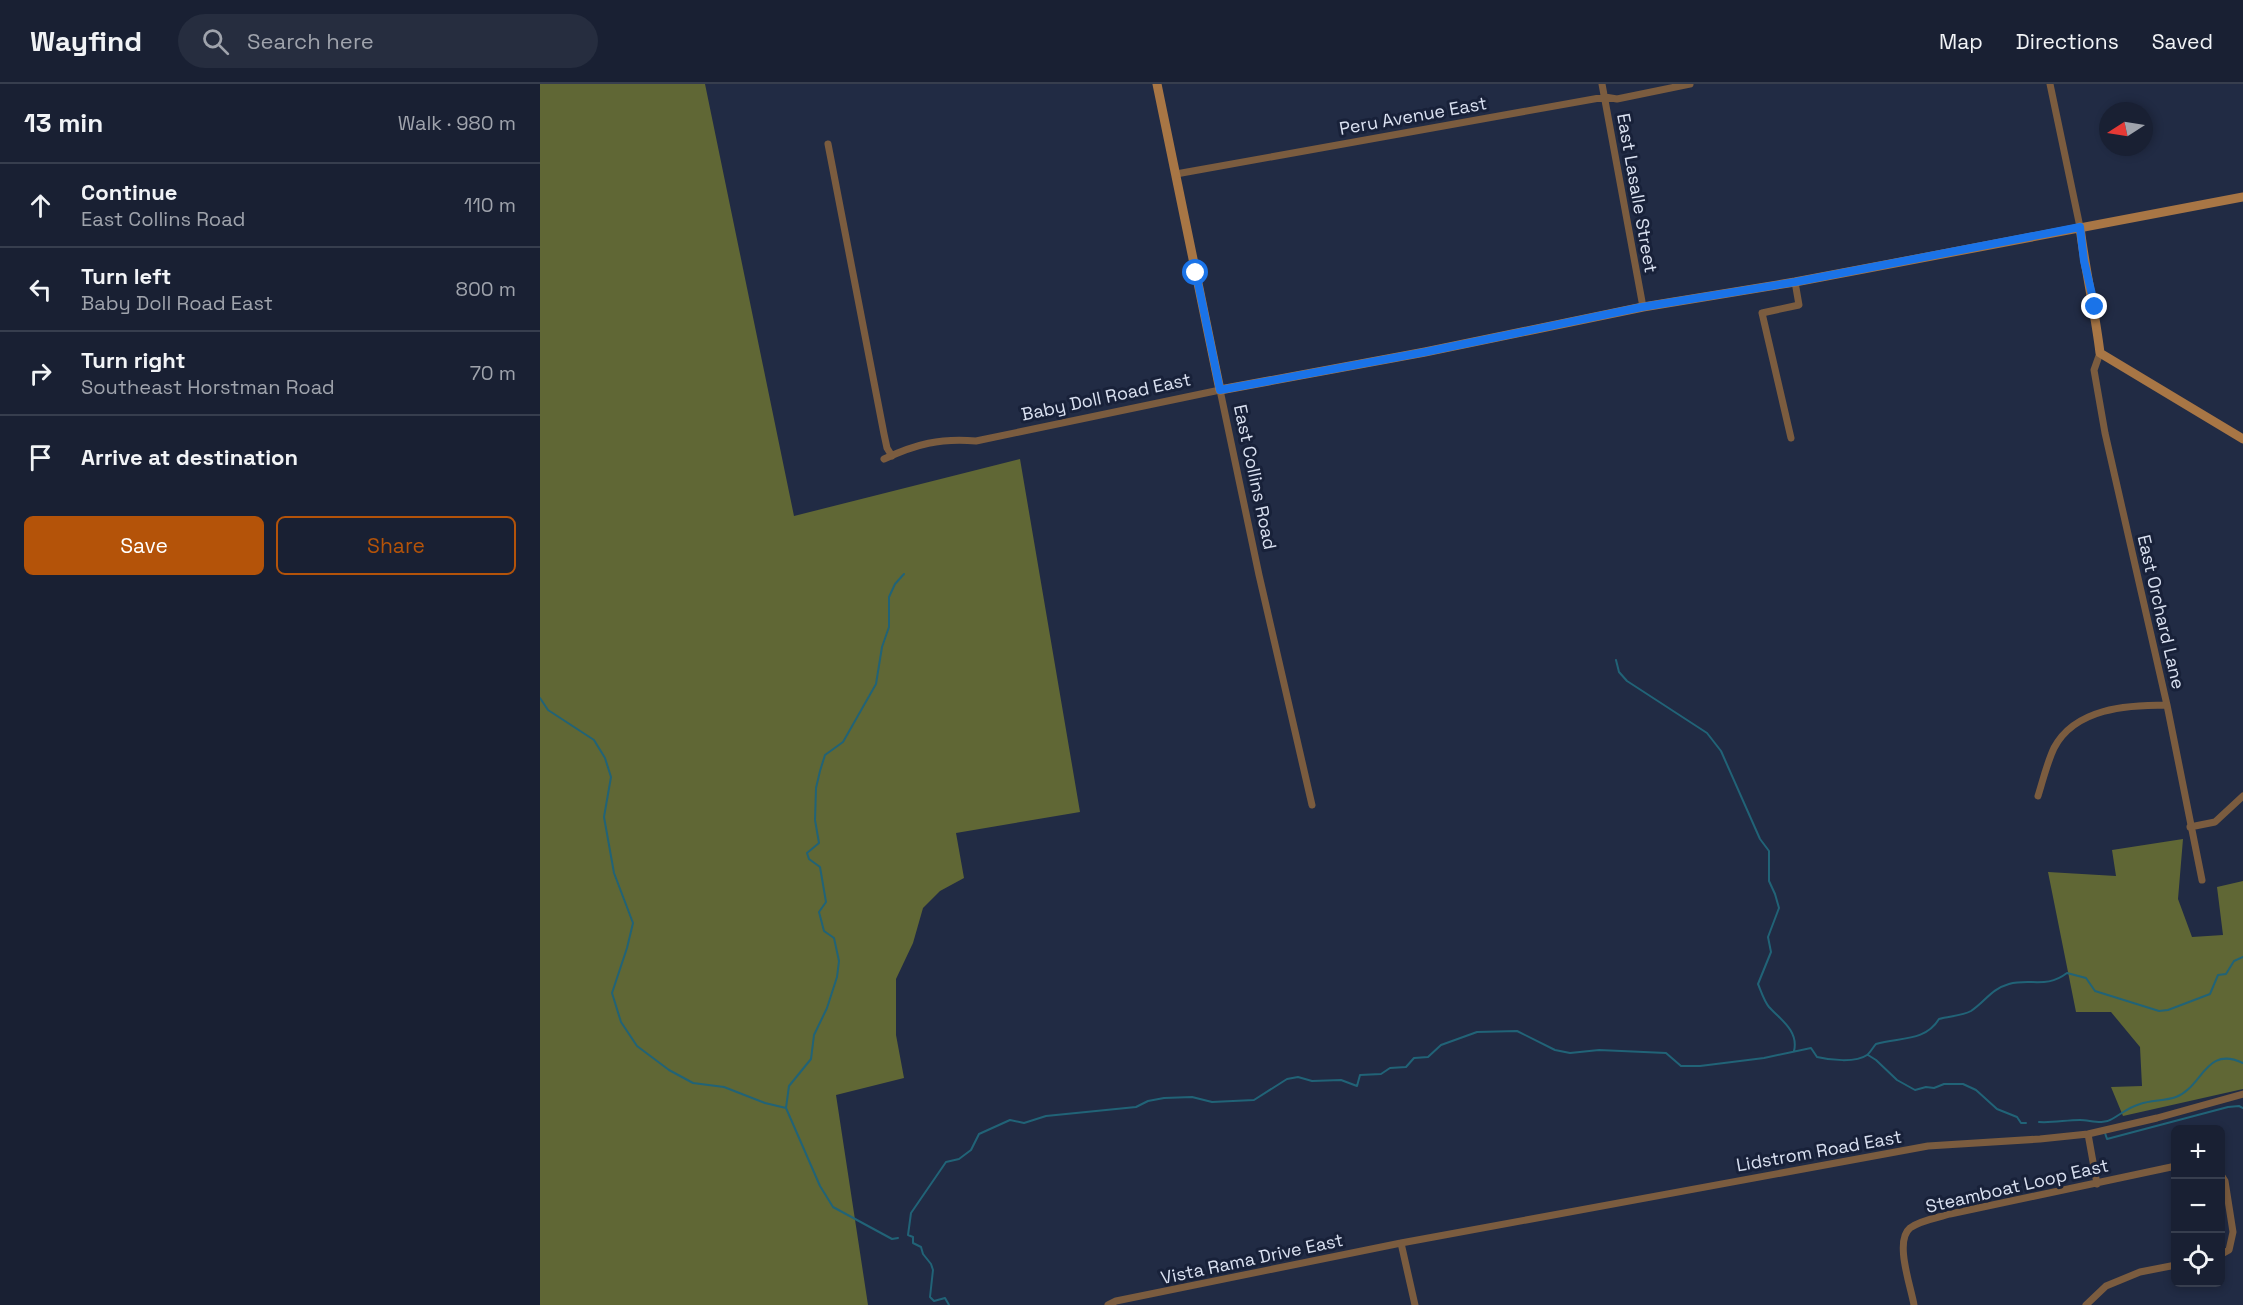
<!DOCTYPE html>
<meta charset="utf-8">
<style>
:root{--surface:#192033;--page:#262d3f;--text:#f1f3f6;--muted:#9fa3ac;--line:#373e4e;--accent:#b45309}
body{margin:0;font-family:"Space Grotesk",sans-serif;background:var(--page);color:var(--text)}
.controls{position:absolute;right:18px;bottom:18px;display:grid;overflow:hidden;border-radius:9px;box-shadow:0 3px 9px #0003}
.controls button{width:54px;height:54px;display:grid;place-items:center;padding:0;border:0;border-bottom:2px solid var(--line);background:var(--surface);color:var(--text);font:30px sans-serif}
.compass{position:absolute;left:1559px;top:18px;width:54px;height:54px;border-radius:50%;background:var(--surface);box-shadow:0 3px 9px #0003;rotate:258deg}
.stop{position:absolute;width:18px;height:18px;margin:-14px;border:4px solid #1a73e8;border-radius:50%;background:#fff}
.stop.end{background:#1a73e8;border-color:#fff;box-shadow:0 2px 6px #0008}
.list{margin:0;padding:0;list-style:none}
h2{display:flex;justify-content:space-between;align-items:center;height:78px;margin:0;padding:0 24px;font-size:26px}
h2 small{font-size:20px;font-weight:400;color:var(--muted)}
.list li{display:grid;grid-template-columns:39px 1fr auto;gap:18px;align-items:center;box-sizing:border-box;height:84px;padding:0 24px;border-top:2px solid var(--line)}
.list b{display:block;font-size:22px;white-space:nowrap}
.list p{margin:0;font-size:20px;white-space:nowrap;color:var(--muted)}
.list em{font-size:20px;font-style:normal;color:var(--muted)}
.actions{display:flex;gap:12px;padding:18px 24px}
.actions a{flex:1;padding:14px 0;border:2px solid var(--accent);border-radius:9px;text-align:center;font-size:21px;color:var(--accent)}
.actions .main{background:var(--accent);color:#fff}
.icon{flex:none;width:33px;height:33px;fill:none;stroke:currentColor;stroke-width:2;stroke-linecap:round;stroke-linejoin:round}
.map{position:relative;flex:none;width:1703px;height:1221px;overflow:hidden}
header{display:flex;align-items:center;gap:36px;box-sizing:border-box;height:84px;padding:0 30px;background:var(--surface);border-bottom:2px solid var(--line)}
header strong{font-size:28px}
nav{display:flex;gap:33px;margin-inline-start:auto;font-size:21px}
.search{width:420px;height:54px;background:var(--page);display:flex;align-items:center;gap:15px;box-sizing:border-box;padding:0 21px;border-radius:33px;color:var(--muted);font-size:22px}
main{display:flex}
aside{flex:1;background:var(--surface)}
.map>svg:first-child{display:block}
</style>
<header>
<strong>Wayfind</strong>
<div class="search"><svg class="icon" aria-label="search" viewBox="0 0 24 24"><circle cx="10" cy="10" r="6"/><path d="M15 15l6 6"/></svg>Search here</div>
<nav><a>Map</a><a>Directions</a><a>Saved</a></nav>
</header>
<main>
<aside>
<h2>13 min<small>Walk · 980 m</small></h2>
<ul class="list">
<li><svg class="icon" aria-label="ahead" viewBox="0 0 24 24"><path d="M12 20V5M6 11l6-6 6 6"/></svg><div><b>Continue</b><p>East Collins Road</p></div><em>110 m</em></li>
<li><svg class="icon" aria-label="left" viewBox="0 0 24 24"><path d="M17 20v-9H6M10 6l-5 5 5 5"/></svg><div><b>Turn left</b><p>Baby Doll Road East</p></div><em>800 m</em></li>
<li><svg class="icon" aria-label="right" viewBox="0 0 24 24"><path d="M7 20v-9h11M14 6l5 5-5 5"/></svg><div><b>Turn right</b><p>Southeast Horstman Road</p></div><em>70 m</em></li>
<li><svg class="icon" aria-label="arrive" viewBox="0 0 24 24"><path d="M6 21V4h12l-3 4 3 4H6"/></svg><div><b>Arrive at destination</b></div></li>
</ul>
<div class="actions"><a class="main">Save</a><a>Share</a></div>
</aside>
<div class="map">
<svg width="1703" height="1221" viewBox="0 0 1703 1221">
<rect width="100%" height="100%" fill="#212b44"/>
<path fill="#606735" d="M0,0h165l89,432 226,-57 60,353 -124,21 8,45 -24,13 -17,17 -10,35 -17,36v56l8,43 -68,17 32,210h-328z
M1643,755l-5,60 14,38 31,-2 -6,-48 26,-6v208l-120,27 -12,-29 31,-1 -2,-39 -29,-35h-35l-28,-140 68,4 -4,-26z"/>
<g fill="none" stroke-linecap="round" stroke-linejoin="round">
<path stroke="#216377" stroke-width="2" d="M1076,576l3,12 8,9 80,52 14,18 39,88 9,12v30l6,13 4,14 -11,29 3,15 -13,32c3,7 6,17 11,23 11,12 30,24 25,44
M0,614l8,12 46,30 11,18 6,19 -7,40 10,56 19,50 -6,25 -15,45 9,29 16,24 32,24 24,13 31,4 41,16 21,5
M1328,971l8,5 21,20 18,10 11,-3 8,1 10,-4h19l13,6 21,19 20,8 4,6h5
M1499,1038c14,1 27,-2 41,-2 10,0 23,5 32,-1 9,-5 17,-12 28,-15 11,-4 25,-3 36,-7 27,-10 29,-52 67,-34
M1565,1049l2,6 121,-32 11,-1 4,2
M358,1154l-6,1 -59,-32 -13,-21 -34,-78 3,-22 22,-27 3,-24 13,-27 10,-31 2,-16 -5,-23 -10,-7 -5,-19 7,-10 -6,-35 -11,-8 -2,-6 12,-10 -4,-23 1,-32 4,-17 5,-16 18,-13 33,-58 6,-37 7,-20v-30l6,-13 9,-10
M409,1221l-4,-7 -11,3 -4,-4 3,-27 -2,-6 -8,-10 -2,-7 -8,-4v-6l-5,-2 3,-22 35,-51 13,-3 12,-9 8,-16 31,-14 14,3 22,-7 90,-9 12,-6 16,-3 28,-1 20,5 42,-2 33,-21 11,-2 14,4 29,-1 16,6 3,-11 21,-1 9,-6 16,-1 8,-9 14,-1 13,-12 36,-13 40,-1 38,19 15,3 29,-3 67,3 15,13h19l64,-8 47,-10 6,9c12,3 39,6 50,-2 3,-2 6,-8 9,-11 23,-7 49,-2 63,-25 10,-3 23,-3 32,-8 14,-9 20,-22 38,-27 22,-6 37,5 58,-11l19,5 9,13 64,20 9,-1 42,-16 8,-19 8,-1 8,-13 9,-4"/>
<path stroke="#7b5c3f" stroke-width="7" d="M1062,0l41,223
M1510,0l30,143
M288,60l56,290 3,14 5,8
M636,90l429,-77 12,2 73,-15
M1560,269l-6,17 11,63 62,272 35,175
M1251,354l-29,-125 37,-8 -4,-23
M344,375c32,-15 56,-21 92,-18l244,-51 39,185 53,230
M1498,712c5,-16 9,-33 16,-48 21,-40 73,-43 113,-43
M1650,743l25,-5 28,-26
M1548,1050l9,50
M1680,1089l5,8 8,51 -4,18 -9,5
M861,1159l14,62
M568,1221l8,-4 285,-58 527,-97 112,-7 48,-5 69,-16 86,-24
M1374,1221c-3,-18 -20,-64 -4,-77 11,-8 27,-10 40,-14l226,-48
M1546,1221l20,-19 34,-14 36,-7"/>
<path stroke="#a87645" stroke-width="9" d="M617,0l63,306 205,-38 218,-45 152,-25 448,-85
M1540,143c5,42 15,84 20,126l143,86"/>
</g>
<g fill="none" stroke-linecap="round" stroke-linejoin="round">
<path stroke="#1a73e8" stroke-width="8" d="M656,189l24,117 205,-38 217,-45 153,-25 285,-55 4,34 11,46"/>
</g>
<g text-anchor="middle" stroke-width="6" stroke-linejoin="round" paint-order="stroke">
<g font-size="18" fill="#dae1f1" stroke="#182139">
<text transform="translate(873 32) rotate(-10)" y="6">Peru Avenue East</text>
<text transform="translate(1097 109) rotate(80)" y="6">East Lasalle Street</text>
<text transform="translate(566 313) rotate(-12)" y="6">Baby Doll Road East</text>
<text transform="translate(715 393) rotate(78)" y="6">East Collins Road</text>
<text transform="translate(1621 528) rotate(77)" y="6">East Orchard Lane</text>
<text transform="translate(1279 1067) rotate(-10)" y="6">Lidstrom Road East</text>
<text transform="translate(1477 1102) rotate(-13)" y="6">Steamboat Loop East</text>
<text transform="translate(712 1175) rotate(-12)" y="6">Vista Rama Drive East</text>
</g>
</g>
</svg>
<div class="controls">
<button>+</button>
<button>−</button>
<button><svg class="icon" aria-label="locate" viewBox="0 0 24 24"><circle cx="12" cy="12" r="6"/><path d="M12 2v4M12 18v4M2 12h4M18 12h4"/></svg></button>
</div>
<svg class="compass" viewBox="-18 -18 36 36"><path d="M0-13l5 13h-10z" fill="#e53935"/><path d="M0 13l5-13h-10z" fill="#9fa3ac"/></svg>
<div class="stop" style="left:656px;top:189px"></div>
<div class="stop end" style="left:1555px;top:223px"></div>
</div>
</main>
